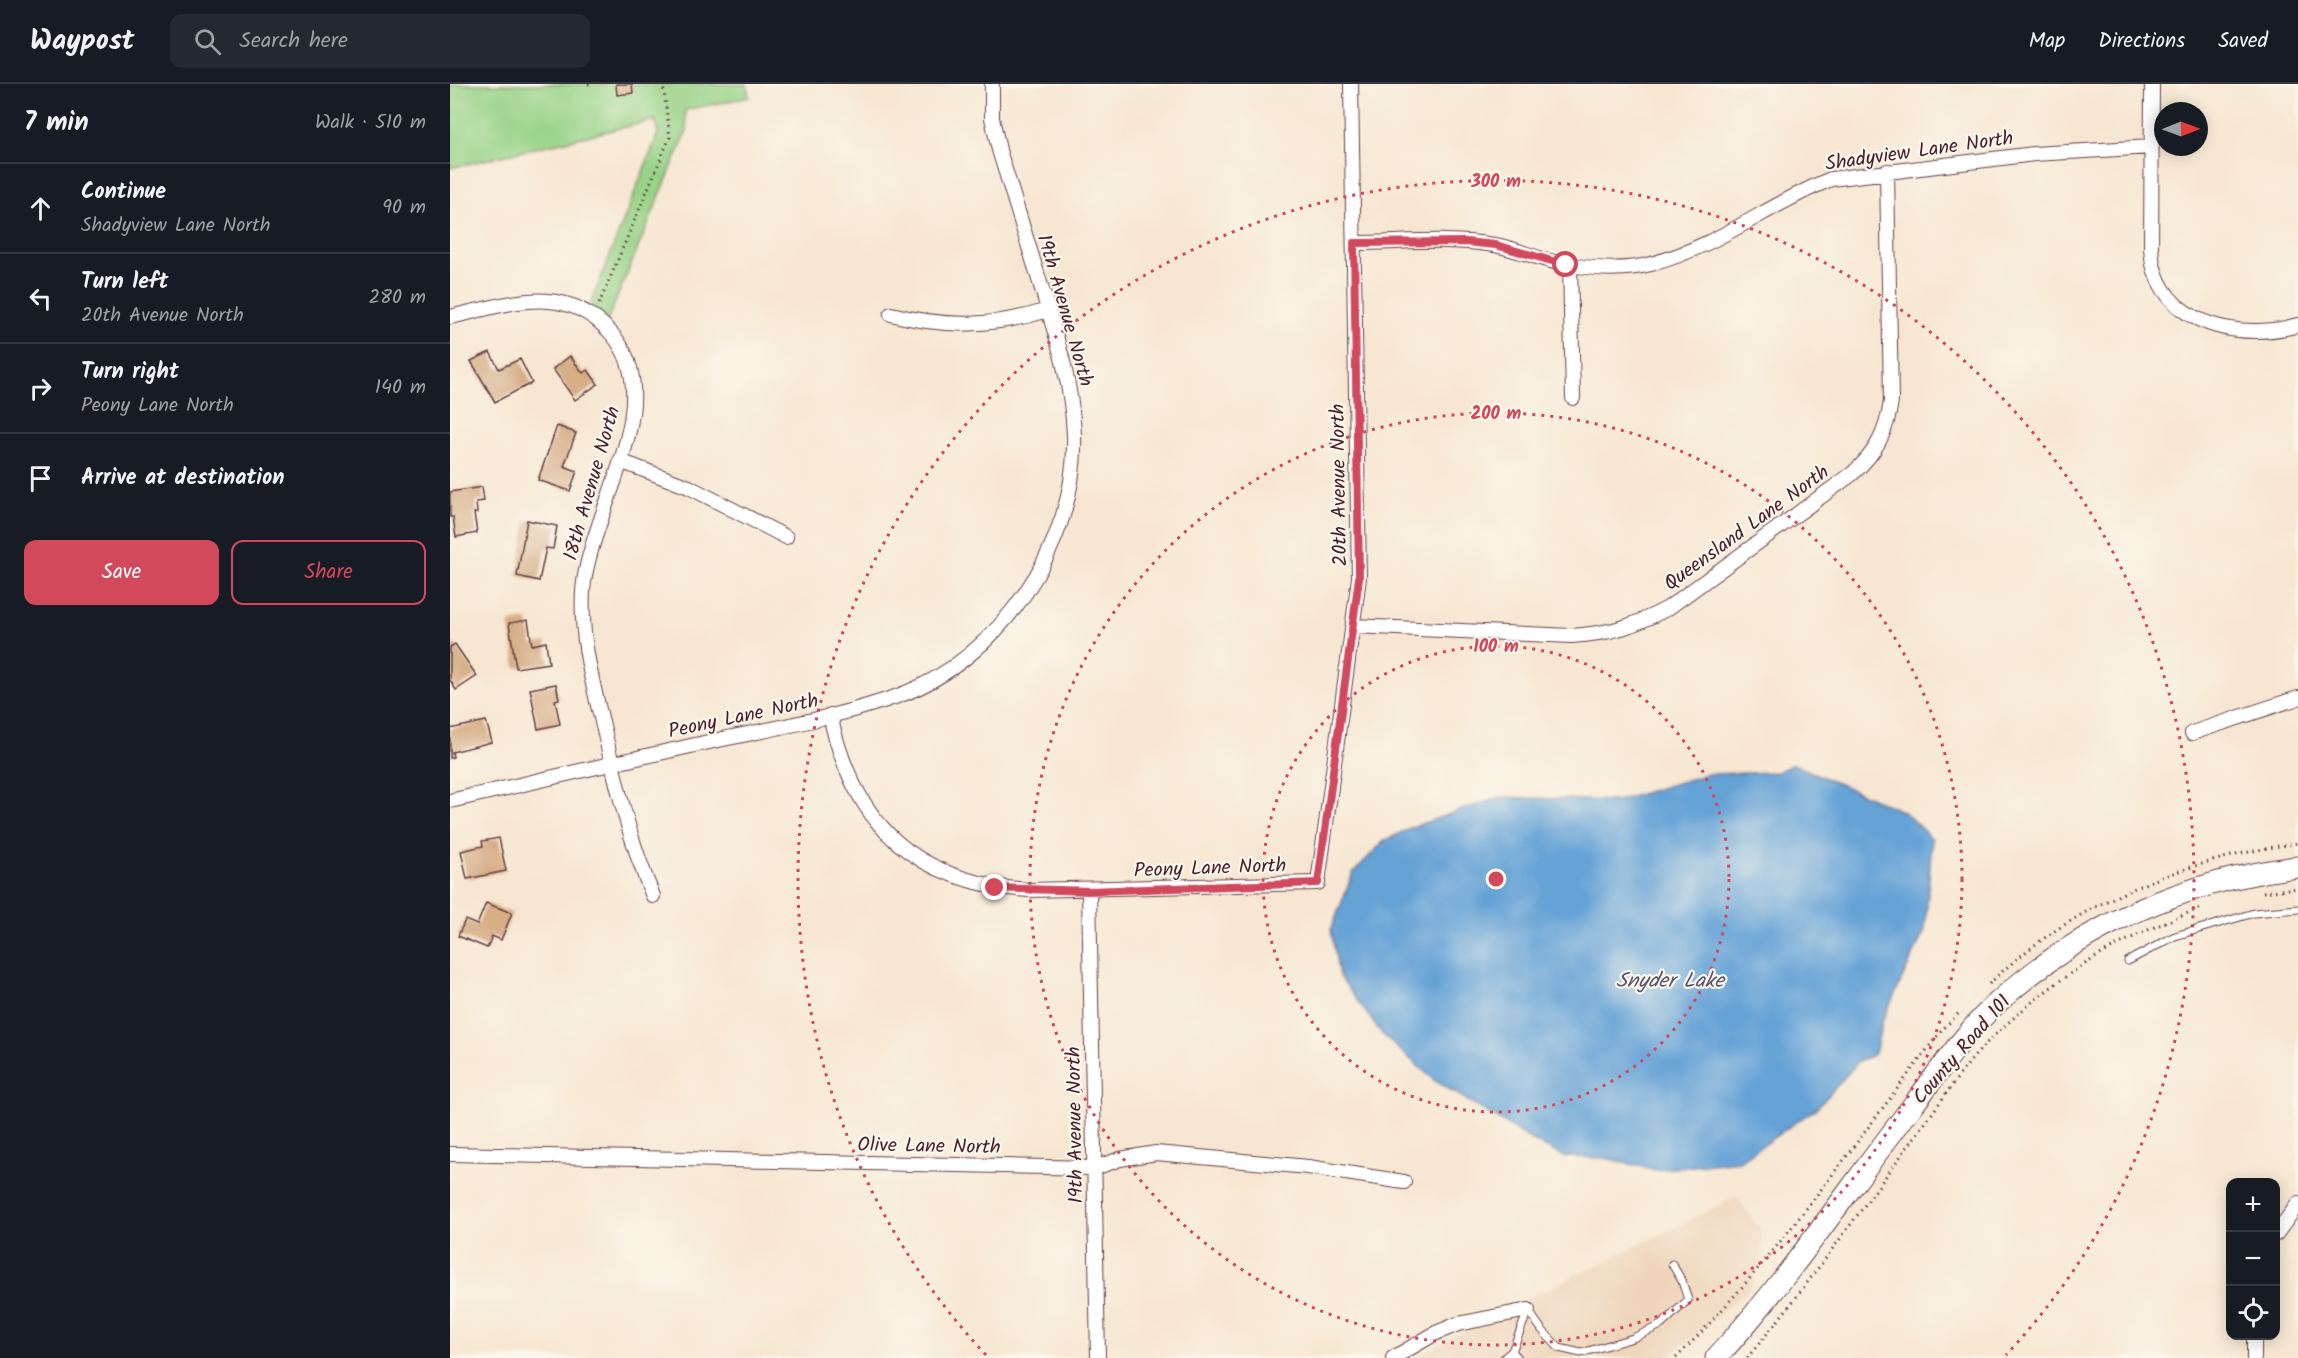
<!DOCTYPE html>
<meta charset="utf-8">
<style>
:root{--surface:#171b24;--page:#242831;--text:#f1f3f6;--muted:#9ea1a6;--line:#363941;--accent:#d1495b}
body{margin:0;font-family:Kalam,sans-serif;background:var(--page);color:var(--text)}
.controls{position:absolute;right:18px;bottom:18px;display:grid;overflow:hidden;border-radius:12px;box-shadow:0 3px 15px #0003}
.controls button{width:54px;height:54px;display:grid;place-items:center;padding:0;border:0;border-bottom:2px solid var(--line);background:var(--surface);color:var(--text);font:30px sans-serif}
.compass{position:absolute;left:1704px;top:18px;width:54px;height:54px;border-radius:50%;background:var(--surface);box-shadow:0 3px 15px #0003;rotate:89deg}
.stop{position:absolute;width:18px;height:18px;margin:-14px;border:4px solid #d1495b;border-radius:50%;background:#fff}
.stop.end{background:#d1495b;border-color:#fff;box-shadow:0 2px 6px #0008}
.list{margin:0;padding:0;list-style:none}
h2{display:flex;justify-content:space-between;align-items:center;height:78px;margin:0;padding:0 24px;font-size:26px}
h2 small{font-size:20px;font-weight:400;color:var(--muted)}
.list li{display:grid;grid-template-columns:39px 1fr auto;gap:18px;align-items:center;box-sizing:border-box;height:90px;padding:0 24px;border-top:2px solid var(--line)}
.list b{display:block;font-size:22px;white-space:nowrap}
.list p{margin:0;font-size:20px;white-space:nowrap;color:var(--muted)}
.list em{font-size:20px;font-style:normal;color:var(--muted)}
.actions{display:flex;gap:12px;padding:18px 24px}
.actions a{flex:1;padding:14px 0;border:2px solid var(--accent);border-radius:12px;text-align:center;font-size:21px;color:var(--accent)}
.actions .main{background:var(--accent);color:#fff}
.icon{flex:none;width:33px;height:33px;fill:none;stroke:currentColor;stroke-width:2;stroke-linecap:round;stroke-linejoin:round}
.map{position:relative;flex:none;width:1848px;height:1274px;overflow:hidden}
header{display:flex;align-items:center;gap:36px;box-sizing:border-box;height:84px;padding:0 30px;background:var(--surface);border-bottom:2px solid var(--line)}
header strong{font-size:28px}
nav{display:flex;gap:33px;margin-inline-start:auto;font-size:21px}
.search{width:420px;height:54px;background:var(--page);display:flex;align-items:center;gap:15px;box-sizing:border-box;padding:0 21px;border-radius:12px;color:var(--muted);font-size:22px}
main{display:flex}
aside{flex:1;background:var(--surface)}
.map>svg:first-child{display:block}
</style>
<header>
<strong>Waypost</strong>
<div class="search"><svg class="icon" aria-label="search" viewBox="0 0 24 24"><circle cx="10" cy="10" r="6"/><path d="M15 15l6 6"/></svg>Search here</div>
<nav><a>Map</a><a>Directions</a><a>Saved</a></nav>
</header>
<main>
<aside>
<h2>7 min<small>Walk · 510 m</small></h2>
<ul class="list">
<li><svg class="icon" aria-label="ahead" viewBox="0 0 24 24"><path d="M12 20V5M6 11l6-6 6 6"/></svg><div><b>Continue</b><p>Shadyview Lane North</p></div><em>90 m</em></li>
<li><svg class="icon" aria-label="left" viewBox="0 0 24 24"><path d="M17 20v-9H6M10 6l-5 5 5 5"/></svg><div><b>Turn left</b><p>20th Avenue North</p></div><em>280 m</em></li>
<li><svg class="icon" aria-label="right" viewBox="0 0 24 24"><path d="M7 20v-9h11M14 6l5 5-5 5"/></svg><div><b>Turn right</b><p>Peony Lane North</p></div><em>140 m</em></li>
<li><svg class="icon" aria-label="arrive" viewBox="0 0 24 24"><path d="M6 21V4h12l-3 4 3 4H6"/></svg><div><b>Arrive at destination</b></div></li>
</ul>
<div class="actions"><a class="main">Save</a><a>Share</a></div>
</aside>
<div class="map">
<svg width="1848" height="1274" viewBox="0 0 1848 1274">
<rect width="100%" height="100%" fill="#fbf7ec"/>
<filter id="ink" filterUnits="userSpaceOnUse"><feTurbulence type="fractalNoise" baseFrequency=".0167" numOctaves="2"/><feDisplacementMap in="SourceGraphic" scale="12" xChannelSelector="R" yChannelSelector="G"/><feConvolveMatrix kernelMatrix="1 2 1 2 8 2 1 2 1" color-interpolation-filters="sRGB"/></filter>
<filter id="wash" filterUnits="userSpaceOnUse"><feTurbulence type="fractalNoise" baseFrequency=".008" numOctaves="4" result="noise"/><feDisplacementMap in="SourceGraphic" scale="24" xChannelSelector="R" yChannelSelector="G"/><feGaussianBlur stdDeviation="1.35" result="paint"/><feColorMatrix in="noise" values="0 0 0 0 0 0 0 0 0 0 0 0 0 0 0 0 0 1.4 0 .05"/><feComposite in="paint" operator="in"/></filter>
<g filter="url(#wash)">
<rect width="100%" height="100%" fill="#f7e7d2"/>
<path fill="#efd6bb" d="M1287,1113l23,31 3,27 -14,34 -82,69h-253l88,-47z"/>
<path fill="#98d387" stroke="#717959" stroke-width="1.5" d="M0,0h297l2,13 -64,13 2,21 -82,195 -18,-13 71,-179 -3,-14 -205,48z"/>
<path fill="#65a2d6" stroke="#586080" stroke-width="1.5" d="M1343,680l111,48 28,27 -7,91 -43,92 -7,32 -16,7 -41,46 -78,54 -84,9 -51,-12 -40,-1 -30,-15 -101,-62 -52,-46 -43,-58 -8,-46 22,-57 31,-32 28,-14 88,-30 117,4 90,-27 70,-2z"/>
<g id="blocks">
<path fill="#d6af87" d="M166,0h16l1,9 -16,2z
M40,268l9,17 21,-10 12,24 -37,19 -24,-41z
M120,272l13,17 5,-3 10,14 -23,16 -22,-31z
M107,342l19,7 -12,33 13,5 -7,20 -32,-11z
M32,403l2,14 -8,1 1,11h-3l3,20 -21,4 -3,-20h-3v-25z
M77,436l30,6 -4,23 -7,-1 -7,33 -22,-5z
M78,536l4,25 14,-3 3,21 -33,5 -7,-45z
M5,560l22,32 -21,14 -6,-10v-33z
M106,600l3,15 -4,1 5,24 -22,5 -8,-40z
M36,637l6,21 -40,10 1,5 -3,1v-29z
M49,754l7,33 -39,8 -6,-28 22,-5 -1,-5z
M36,819l26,10 -11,27 -9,-4 -5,12 -29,-12 7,-16 12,5z"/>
</g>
</g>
<g filter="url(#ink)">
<use href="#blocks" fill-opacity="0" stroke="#643d44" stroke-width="1.5"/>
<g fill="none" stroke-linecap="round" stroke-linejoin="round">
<defs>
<path id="service" d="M1678,877l47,-25 79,-23 44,-4
M1078,1226l14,20 17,18 22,5 52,-15 28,-13 27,-25 -6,-19 -10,-17
M1062,1267l6,7
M1054,1274l8,-7 16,-40"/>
<path id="minor" d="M1702,0l-1,164c1,8 1,16 4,23 18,58 93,69 143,54
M904,159c46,0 95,-6 141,2 23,4 46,16 70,19 27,5 59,7 86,0 66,-17 118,-60 180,-85l203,-25 118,-7
M1120,181l3,133
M441,230c54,14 104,13 157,-4
M0,233c58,-13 115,-36 161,16 61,67 -22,178 -28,258 -3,48 10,93 21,139 13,56 26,112 49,166
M170,377l69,26 97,50
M903,542l218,10c41,-3 61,-9 97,-28l184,-134c24,-21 35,-42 39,-73l-4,-230
M380,631c24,110 85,168 199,175l289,-7 41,-305 -8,-494
M1742,649l106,-35
M0,717c82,-19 163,-38 245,-56 68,-15 138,-26 203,-49 102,-37 180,-152 176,-261 -2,-52 -18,-100 -33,-149 -14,-45 -28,-91 -42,-136l-7,-32v-34
M639,807l9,467
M0,1070l645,14 25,-9 36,-6 152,14 96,15
M1826,1150l22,-30
M1804,1252v22
M943,1274l43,-25 22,-9 70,-14"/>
<path id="primary" d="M1266,1274c73,-79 132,-169 198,-254 26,-34 51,-72 83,-101 84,-77 189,-123 301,-136"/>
</defs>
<use href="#service" stroke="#643d44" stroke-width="9"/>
<use href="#minor" stroke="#643d44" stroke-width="16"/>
<use href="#primary" stroke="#643d44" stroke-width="23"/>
<path stroke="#643d44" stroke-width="3" stroke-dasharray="1.5 4.5" stroke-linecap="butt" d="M138,0h2
M149,220l71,-167 -7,-53
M1813,808l35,-4
M1539,900c84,-82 195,-124 309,-141
M1226,1274c100,-99 180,-217 266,-328l18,-18
M1297,1274c61,-72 114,-149 170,-224 25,-33 48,-72 79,-100 62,-59 122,-95 203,-125"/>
<use href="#service" stroke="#fff" stroke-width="7"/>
<use href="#minor" stroke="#fff" stroke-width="14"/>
<use href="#primary" stroke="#fff" stroke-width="21"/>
</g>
</g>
<g fill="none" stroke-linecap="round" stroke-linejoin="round" filter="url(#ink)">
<path stroke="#d1495b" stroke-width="8" d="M545,804l94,3 229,-8 41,-305 -5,-335 111,-1 31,3 70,20"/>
</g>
<g fill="none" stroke="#d1495b" stroke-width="3" stroke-dasharray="3 6">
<circle cx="1046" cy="795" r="233"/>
<circle cx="1046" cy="795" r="466"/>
<path d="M536 1271A698 698 0 1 1 1556 1271"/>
</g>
<g text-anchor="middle" stroke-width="4.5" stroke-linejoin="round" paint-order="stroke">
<g font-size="20" fill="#4a1f2b" stroke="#fbf7ec">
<text transform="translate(1469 66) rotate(-8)" y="7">Shadyview Lane North</text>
<text transform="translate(616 226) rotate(74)" y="7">19th Avenue North</text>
<text transform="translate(141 399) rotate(-74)" y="7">18th Avenue North</text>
<text transform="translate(888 401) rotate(-91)" y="7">20th Avenue North</text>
<text transform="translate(1296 443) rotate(-36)" y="7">Queensland Lane North</text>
<text transform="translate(293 631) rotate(-12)" y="7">Peony Lane North</text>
<text transform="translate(760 783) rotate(-2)" y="7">Peony Lane North</text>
<text transform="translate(1511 965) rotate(-49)" y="7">County Road 101</text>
<text transform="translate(624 1041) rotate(-91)" y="7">19th Avenue North</text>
<text transform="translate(479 1061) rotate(1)" y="7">Olive Lane North</text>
</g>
<g font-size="21" font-style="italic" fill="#55536f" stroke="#fbf7ec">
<text x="1220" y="903">Snyder Lake</text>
</g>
</g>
<circle cx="1046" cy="795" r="9" fill="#d1495b" stroke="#fbf7ec" stroke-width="3"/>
<g font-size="18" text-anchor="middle" font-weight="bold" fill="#d1495b" stroke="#fbf7ec" stroke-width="4.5" stroke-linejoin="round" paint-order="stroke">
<text x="1046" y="103">300 m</text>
<text x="1046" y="335">200 m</text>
<text x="1046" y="568">100 m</text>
</g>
</svg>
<div class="controls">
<button>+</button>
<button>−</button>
<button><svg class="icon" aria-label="locate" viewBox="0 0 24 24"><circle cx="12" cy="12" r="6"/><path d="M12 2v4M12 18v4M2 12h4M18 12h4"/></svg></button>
</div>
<svg class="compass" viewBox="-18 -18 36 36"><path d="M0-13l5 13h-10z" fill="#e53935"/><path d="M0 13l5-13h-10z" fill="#9ea1a6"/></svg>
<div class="stop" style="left:1116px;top:181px"></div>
<div class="stop end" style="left:545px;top:804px"></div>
</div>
</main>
